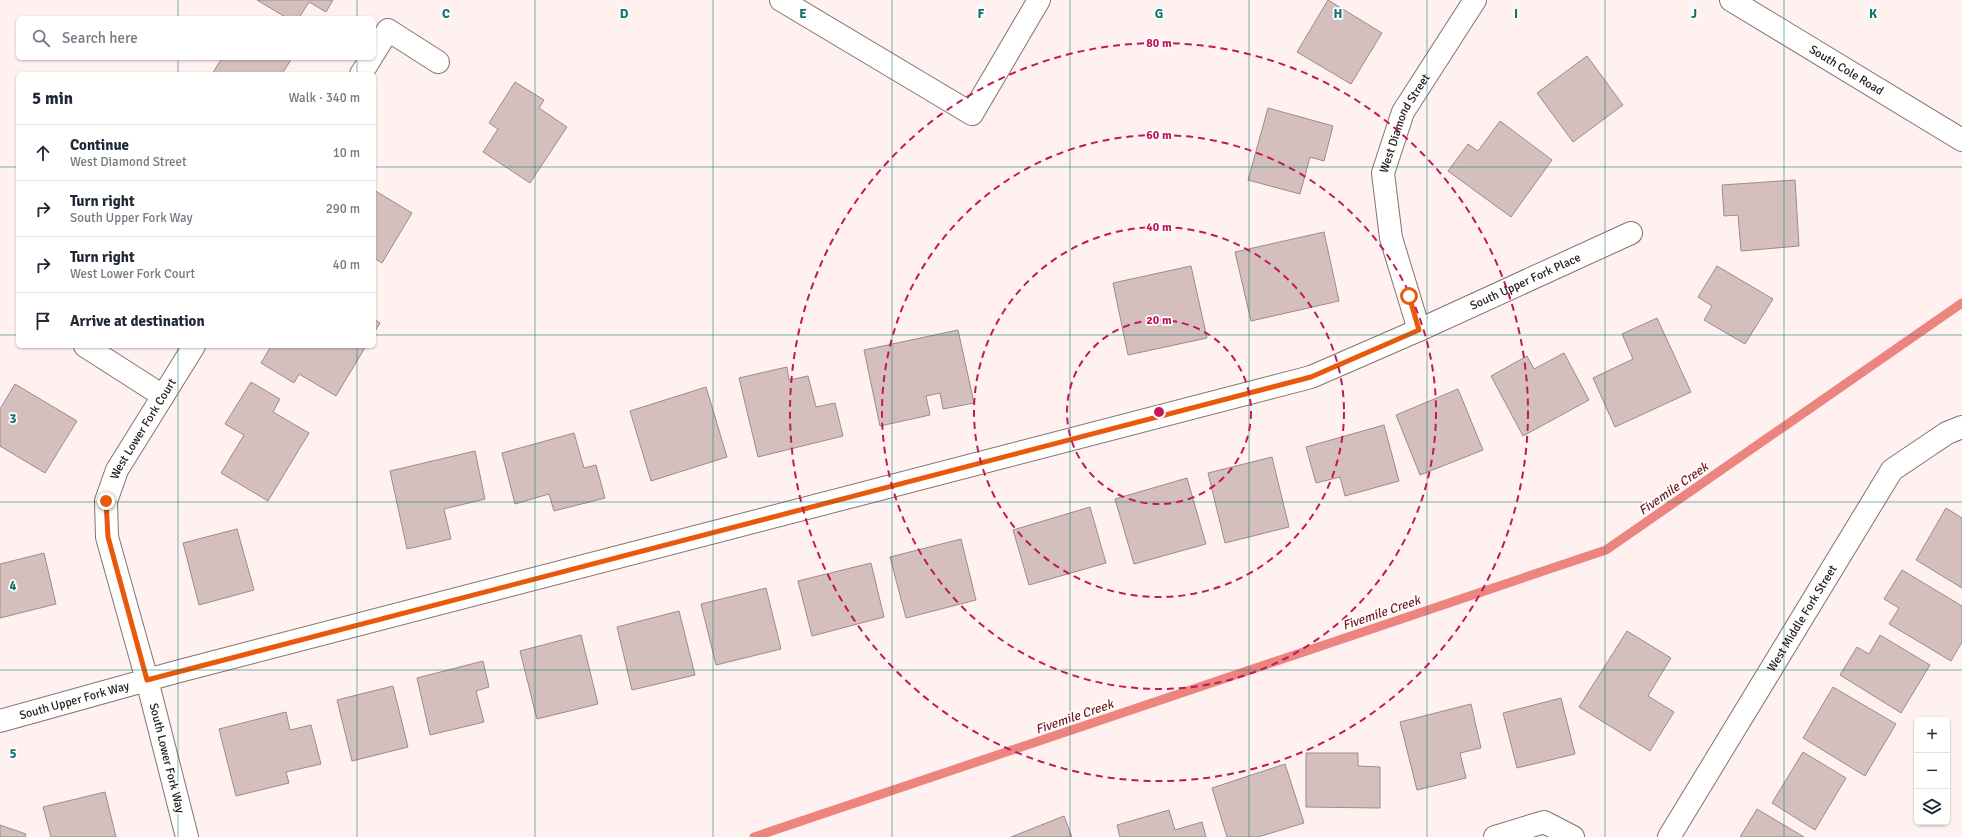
<!DOCTYPE html>
<meta charset="utf-8">
<style>
:root{--surface:#fff;--page:#f6f6f7;--text:#1f2937;--muted:#747a83;--line:#e0e1e3}
body{margin:0;font-family:Signika,sans-serif;background:var(--page);color:var(--text)}
.controls{position:absolute;right:12px;bottom:12px;display:grid;overflow:hidden;border-radius:6px;box-shadow:0 1px 3px #0004}
.controls button{width:36px;height:36px;display:grid;place-items:center;padding:0;border:0;border-bottom:1px solid var(--line);background:var(--surface);color:var(--text);font:20px sans-serif}
.stop{position:absolute;width:12px;height:12px;margin:-9px;border:3px solid #ea580c;border-radius:50%;background:#fff}
.stop.end{background:#ea580c;border-color:#fff;box-shadow:0 1px 4px #0008}
.list{margin:0;padding:0;list-style:none}
h2{display:flex;justify-content:space-between;align-items:center;height:52px;margin:0;padding:0 16px;font-size:17px}
h2 small{font-size:13px;font-weight:400;color:var(--muted)}
.list li{display:grid;grid-template-columns:26px 1fr auto;gap:12px;align-items:center;box-sizing:border-box;height:56px;padding:0 16px;border-top:1px solid var(--line)}
.list b{display:block;font-size:15px;white-space:nowrap}
.list p{margin:0;font-size:13px;white-space:nowrap;color:var(--muted)}
.list em{font-size:13px;font-style:normal;color:var(--muted)}
.icon{flex:none;width:22px;height:22px;fill:none;stroke:currentColor;stroke-width:2;stroke-linecap:round;stroke-linejoin:round}
.map{position:relative;flex:none;width:1962px;height:837px;overflow:hidden}
.search{position:absolute;background:var(--surface);box-shadow:0 1px 3px #0004;left:16px;top:16px;width:360px;height:44px;display:flex;align-items:center;gap:10px;box-sizing:border-box;padding:0 14px;border-radius:6px;color:var(--muted);font-size:15px}
.panel{position:absolute;background:var(--surface);box-shadow:0 1px 3px #0004;left:16px;top:72px;width:360px;height:276px;border-radius:6px}
.map>svg:first-child{display:block}
</style>
<div class="map">
<svg width="1962" height="837" viewBox="0 0 1962 837">
<rect width="100%" height="100%" fill="#fef1f0"/>
<g fill="none" stroke-linecap="round" stroke-linejoin="round">
<path stroke="#ec847f" stroke-width="9" d="M754,837l852,-287 356,-247"/>
</g>
<path fill="#d4bfbd" stroke="#9e8b89" d="M257,0h76l-7,12 -17,-10 -10,16h-12z
M1328,0l54,33 -31,51 -54,-32z
M1587,56l36,49 -50,37 -36,-49z
M222,58h70l-10,16h-70z
M515,82l29,18 -5,8 28,19 -37,56 -47,-31 15,-23 -9,-6z
M1268,108l65,18 -9,35 -14,-4 -10,37 -52,-14z
M1500,121l52,39 -41,57 -63,-46 20,-27 10,7z
M1795,180l4,66 -58,5 -3,-36 -14,1 -2,-31z
M374,190l38,23 -30,50 -8,-5z
M1324,232l15,69 -88,20 -16,-69z
M1191,266l16,72 -79,17 -15,-72z
M1717,266l56,33 -28,45 -41,-24 8,-14 -14,-9z
M1657,318l34,74 -76,35 -22,-49 40,-19 -11,-25z
M374,319l6,4 -6,10z
M958,330l16,73 -31,6 -3,-16 -14,3 4,19 -50,11 -16,-76z
M271,346h95l-30,50 -37,-22 -5,9 -33,-20z
M1564,353l25,47 -66,36 -32,-60 36,-20 7,13z
M787,367l2,13 19,-4 8,31 19,-4 8,33 -85,21 -19,-79z
M251,382l29,17 -7,13 36,21 -41,68 -47,-28 23,-38 -19,-11z
M15,384l62,37 -32,52 -45,-27v-37z
M706,387l21,70 -76,24 -21,-70z
M1458,389l25,61 -63,25 -24,-60z
M1384,425l15,56 -54,15 -5,-19 -24,6 -10,-36z
M574,433l10,35 12,-3 9,33 -51,13 -5,-17 -34,10 -13,-51z
M475,451l10,48 -41,10 7,30 -44,10 -17,-78z
M1272,457l17,70 -64,16 -17,-70z
M1187,478l19,66 -72,20 -19,-65z
M1090,507l16,56 -77,22 -16,-55z
M1946,508l16,10v70l-46,-28z
M237,529l17,61 -55,15 -16,-62z
M961,539l15,61 -70,18 -16,-61z
M44,553l12,51 -56,14v-54z
M871,563l13,54 -72,19 -14,-55z
M1902,570l60,36v36l-11,19 -62,-37 10,-16 -15,-9z
M766,588l15,61 -65,16 -15,-61z
M679,611l16,64 -63,15 -15,-63z
M1627,631l44,27 -23,38 26,16 -24,39 -71,-44z
M581,635l17,69 -61,15 -17,-68z
M1880,635l50,30 -29,48 -61,-38 17,-28 12,7z
M483,661l6,26 -13,4 8,31 -54,13 -13,-57z
M393,686l15,61 -56,14 -15,-61z
M1833,687l63,37 -31,52 -62,-38z
M1561,698l14,56 -58,14 -14,-55z
M1471,704l10,44 -21,5 6,25 -49,12 -17,-68z
M286,712l4,18 21,-5 10,39 -35,8 3,11 -53,13 -17,-67z
M1803,752l43,26 -31,52 -43,-27z
M1306,753h52v13l22,1v41l-74,-1z
M1285,764l19,59 -46,14h-31l-15,-49z
M105,792l11,45h-65l-8,-30z
M1757,809l47,28h-64z
M1169,810l6,20 27,-8 4,15h-86l-3,-12z
M1064,816l8,21h-61z
M0,825l26,9 -1,3h-25z"/>
<g fill="none" stroke-linecap="round" stroke-linejoin="round">
<defs>
<g id="minor">
<path d="M781,0l191,114 67,-114"/>
<path d="M374,53l14,-23 50,32"/>
<path d="M361,74l10,-16"/>
<path id="s1" d="M1419,330l-28,-92 -8,-65 20,-61 72,-112"/>
<path d="M85,346l78,50"/>
<path id="s2" d="M0,721l176,-49 1135,-295 108,-47 212,-97"/>
<path id="s3" d="M187,837l-40,-157 -40,-143 -1,-36 11,-31 77,-124"/>
<path d="M1495,837l49,-15 29,15"/>
<path id="s4" d="M1669,837l223,-367 55,-37 15,-6"/>
</g>
<g id="major">
<path id="s5" d="M1731,0l231,140"/>
</g>
</defs>
<use href="#minor" stroke="#857271" stroke-width="24"/>
<use href="#major" stroke="#857271" stroke-width="24"/>
<use href="#minor" stroke="#fff" stroke-width="22"/>
<use href="#major" stroke="#fff" stroke-width="22"/>
</g>
<g fill="none" stroke-linecap="round" stroke-linejoin="round">
<path stroke="#ea580c" stroke-width="5" d="M106,501l2,36 39,143 1164,-303 108,-47 -10,-34"/>
</g>
<path fill="none" stroke="#0f766e" stroke-width="1" stroke-opacity="0.55" d="M178,0v18M357,0v18M535,0v837M713,0v837M892,0v837M1070,0v837M1249,0v837M1427,0v837M1605,0v837M1784,0v837M178,58v16M357,58v16M0,167h18M374,167h1588M0,335h18M374,335h1588M178,346v491M357,346v491M0,502h1962M0,670h1962"/>
<g fill="none" stroke="#c2185b" stroke-width="2" stroke-dasharray="7 5">
<circle cx="1159" cy="412" r="92"/>
<circle cx="1159" cy="412" r="185"/>
<circle cx="1159" cy="412" r="277"/>
<circle cx="1159" cy="412" r="369"/>
</g>
<g text-anchor="middle" stroke-width="3.5" stroke-linejoin="round" paint-order="stroke">
<g font-size="12" fill="#27201f" stroke="#fff">
<text dy="4" stroke="none"><textPath href="#s5" startOffset="135">South Cole Road</textPath></text>
<text dy="4" stroke="none"><textPath href="#s1" startOffset="216">West Diamond Street</textPath></text>
<text dy="4" stroke="none"><textPath href="#s2" startOffset="1590">South Upper Fork Place</textPath></text>
<text dy="4" stroke="none"><textPath href="#s3" startOffset="428">West Lower Fork Court</textPath></text>
<text dy="4" stroke="none"><textPath href="#s4" startOffset="256">West Middle Fork Street</textPath></text>
<text dy="4" stroke="none"><textPath href="#s2" startOffset="77">South Upper Fork Way</textPath></text>
<text transform="translate(167 758) rotate(76)" y="4">South Lower Fork Way</text>
</g>
<g font-size="13" font-style="italic" fill="#771b1f" stroke="#fff">
<text transform="translate(1673 488) rotate(-35)" y="5">Fivemile Creek</text>
<text transform="translate(1381 612) rotate(-19)" y="5">Fivemile Creek</text>
<text transform="translate(1074 716) rotate(-19)" y="5">Fivemile Creek</text>
</g>
</g>
<g font-size="13" text-anchor="middle" font-weight="bold" fill="#0f766e" stroke="#fff" stroke-width="3.5" stroke-linejoin="round" paint-order="stroke">
<text x="446" y="18">C</text>
<text x="624" y="18">D</text>
<text x="803" y="18">E</text>
<text x="981" y="18">F</text>
<text x="1159" y="18">G</text>
<text x="1338" y="18">H</text>
<text x="1516" y="18">I</text>
<text x="1694" y="18">J</text>
<text x="1873" y="18">K</text>
<text x="13" y="423">3</text>
<text x="13" y="590">4</text>
<text x="13" y="758">5</text>
</g>
<circle cx="1159" cy="412" r="6" fill="#c2185b" stroke="#fff" stroke-width="2"/>
<g font-size="12" text-anchor="middle" font-weight="bold" fill="#c2185b" stroke="#fff" stroke-width="3.5" stroke-linejoin="round" paint-order="stroke">
<text x="1159" y="47">80 m</text>
<text x="1159" y="139">60 m</text>
<text x="1159" y="231">40 m</text>
<text x="1159" y="324">20 m</text>
</g>
</svg>
<div class="controls">
<button>+</button>
<button>−</button>
<button><svg class="icon" aria-label="layers" viewBox="0 0 24 24"><path d="M12 4l9 5-9 5-9-5zM3 14l9 5 9-5"/></svg></button>
</div>
<div class="stop" style="left:1409px;top:296px"></div>
<div class="stop end" style="left:106px;top:501px"></div>
<div class="search"><svg class="icon" aria-label="search" viewBox="0 0 24 24"><circle cx="10" cy="10" r="6"/><path d="M15 15l6 6"/></svg>Search here</div>
<section class="panel">
<h2>5 min<small>Walk · 340 m</small></h2>
<ul class="list">
<li><svg class="icon" aria-label="ahead" viewBox="0 0 24 24"><path d="M12 20V5M6 11l6-6 6 6"/></svg><div><b>Continue</b><p>West Diamond Street</p></div><em>10 m</em></li>
<li><svg class="icon" aria-label="right" viewBox="0 0 24 24"><path d="M7 20v-9h11M14 6l5 5-5 5"/></svg><div><b>Turn right</b><p>South Upper Fork Way</p></div><em>290 m</em></li>
<li><svg class="icon" aria-label="right" viewBox="0 0 24 24"><path d="M7 20v-9h11M14 6l5 5-5 5"/></svg><div><b>Turn right</b><p>West Lower Fork Court</p></div><em>40 m</em></li>
<li><svg class="icon" aria-label="arrive" viewBox="0 0 24 24"><path d="M6 21V4h12l-3 4 3 4H6"/></svg><div><b>Arrive at destination</b></div></li>
</ul>
</section>
</div>
